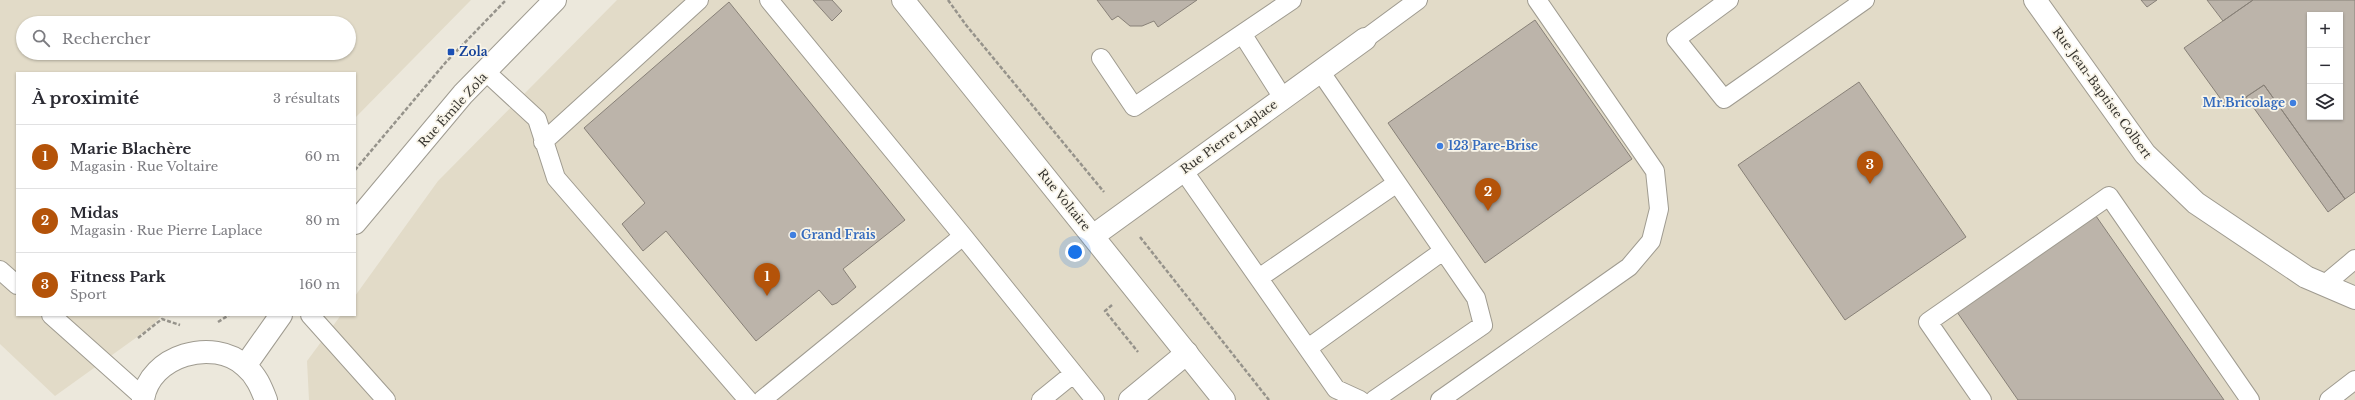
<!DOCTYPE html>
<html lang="fr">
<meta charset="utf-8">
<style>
:root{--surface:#fff;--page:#f2f2f3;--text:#2b2b33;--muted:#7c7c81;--line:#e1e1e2;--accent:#b45309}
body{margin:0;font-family:"Libre Baskerville",serif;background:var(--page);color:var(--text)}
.controls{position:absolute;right:12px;top:12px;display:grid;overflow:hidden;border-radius:0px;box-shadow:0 1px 3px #0004}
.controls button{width:36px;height:36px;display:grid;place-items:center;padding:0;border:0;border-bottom:1px solid var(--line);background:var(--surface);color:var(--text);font:20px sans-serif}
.you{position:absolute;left:1075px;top:252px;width:14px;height:14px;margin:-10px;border:3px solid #fff;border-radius:50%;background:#1a73e8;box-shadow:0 0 0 6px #1a73e833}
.badge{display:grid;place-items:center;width:26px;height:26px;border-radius:50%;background:var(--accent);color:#fff;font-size:13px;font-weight:700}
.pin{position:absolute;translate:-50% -33px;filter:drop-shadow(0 1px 2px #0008)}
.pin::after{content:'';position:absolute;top:21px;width:14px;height:12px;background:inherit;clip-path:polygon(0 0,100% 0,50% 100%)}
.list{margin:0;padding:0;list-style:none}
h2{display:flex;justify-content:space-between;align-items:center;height:52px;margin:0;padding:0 16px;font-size:17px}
h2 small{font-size:13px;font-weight:400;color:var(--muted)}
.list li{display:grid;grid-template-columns:26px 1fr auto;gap:12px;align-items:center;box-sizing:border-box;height:64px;padding:0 16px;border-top:1px solid var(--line)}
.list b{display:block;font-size:15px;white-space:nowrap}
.list p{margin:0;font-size:13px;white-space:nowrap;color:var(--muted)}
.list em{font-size:13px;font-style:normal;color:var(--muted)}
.icon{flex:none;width:22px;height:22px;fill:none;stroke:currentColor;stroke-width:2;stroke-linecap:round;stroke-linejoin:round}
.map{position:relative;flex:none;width:2355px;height:400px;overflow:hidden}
.search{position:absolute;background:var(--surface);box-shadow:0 1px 3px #0004;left:16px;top:16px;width:340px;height:44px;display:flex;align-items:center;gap:10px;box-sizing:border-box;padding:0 14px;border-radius:22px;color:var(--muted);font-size:15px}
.panel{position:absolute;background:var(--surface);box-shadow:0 1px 3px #0004;left:16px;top:72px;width:340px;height:244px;border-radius:0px}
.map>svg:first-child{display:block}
</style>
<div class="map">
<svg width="2355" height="400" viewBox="0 0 2355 400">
<rect width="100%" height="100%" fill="#ece8dc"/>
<path fill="#e2dbc8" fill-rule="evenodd" d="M0,0h471l-116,118v-45h-338v242h145l-11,12 -96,69 -55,-52zM23,23h326v30h-326z
M617,0h1738v400h-2046l-2,-39 34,-46h14v-19l83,-115zM2310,15h30v102h-30z"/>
<path fill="#bcb4aa" stroke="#888178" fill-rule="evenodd" d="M813,0h19l10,11 -10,10z
M1097,0h100l-39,27 -4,-6 -12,5h-12l-12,-10 -6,4z
M2141,0h16l-10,7z
M2207,0h46l-30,21z
M2253,0h102v192l-10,7 -81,-114 -36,24 -44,-61zM2310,15h30v102h-30z
M729,2l176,218 -62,49 13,18 -19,16 -5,2 -13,-15 -63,51 -90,-110 -23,20 -21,-27 23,-21 -61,-75z
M1535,20l97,139 -147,104 -97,-140z
M1859,82l107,155 -121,83 -107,-155z
M2264,85l81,114 -17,13 -82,-115z
M2096,216l128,184h-206l-61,-88z"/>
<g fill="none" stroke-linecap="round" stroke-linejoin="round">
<defs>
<path id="lane" d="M769,0l194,236 132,164
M1729,0l-53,39 48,60 141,-99
M1243,35l40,63
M1365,39l53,-39
M1101,58l33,49 158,-107
M1320,71l156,227 7,27 -109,75
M486,72l51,47 19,59 192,222
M543,142l156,-142
M1183,170l153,219 24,11
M0,270l17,15
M1259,278l138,-95
M2324,285l31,-26
M51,315l92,82
M310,315l76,85
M1308,348l135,-97
M762,400l201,-164
M1041,400l32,-26
M1440,400l189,-133 22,-26 8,-32 -4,-38 -118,-171
M1982,400l-54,-78 181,-126 141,204
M2329,400l26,-20"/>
<path id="street" d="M2035,0l110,154 51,49 110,74 49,21
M355,223l108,-129 92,-94
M1093,236l272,-197
M245,366l36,-51
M143,400c6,-45 71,-63 102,-34 11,9 16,21 21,34
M1130,400l57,-47"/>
<path id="secondary" d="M903,0l321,400"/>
</defs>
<use href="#lane" stroke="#9f9b90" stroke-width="20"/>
<use href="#street" stroke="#9f9b90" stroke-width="24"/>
<use href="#secondary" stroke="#9f9b90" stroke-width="24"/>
<path stroke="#96938b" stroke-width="2.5" stroke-dasharray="4 2" stroke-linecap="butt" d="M948,0l18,25 138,167
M355,170l91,-108 60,-62
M1140,237l129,163
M1112,305l-7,6 33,41
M218,322l11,-7
M138,338l24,-19 18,6"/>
<use href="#lane" stroke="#fff" stroke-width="18"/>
<use href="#street" stroke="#fff" stroke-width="22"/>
<use href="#secondary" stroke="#fff" stroke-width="22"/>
</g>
<rect fill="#1a4fb4" stroke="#f9f5e9" stroke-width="1.5" x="447" y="48" width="8" height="8" rx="2"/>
<g fill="#3f7fe0" stroke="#f9f5e9" stroke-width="1.5">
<circle cx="2293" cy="103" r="4"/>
<circle cx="1440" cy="146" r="4"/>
<circle cx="793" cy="235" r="4"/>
</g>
<g text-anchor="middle" stroke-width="3.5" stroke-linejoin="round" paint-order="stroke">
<g font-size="12" font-weight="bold" fill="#164399" stroke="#f9f5e9" text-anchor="start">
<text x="459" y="56">Zola</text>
</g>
<g font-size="12" fill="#383631" stroke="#f9f5e9">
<text transform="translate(2102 93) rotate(54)" y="4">Rue Jean-Baptiste Colbert</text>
<text transform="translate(453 110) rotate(-48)" y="4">Rue Émile Zola</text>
<text transform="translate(1229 137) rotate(-36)" y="4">Rue Pierre Laplace</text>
<text transform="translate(1064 200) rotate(51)" y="4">Rue Voltaire</text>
</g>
<g font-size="12" font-weight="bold" fill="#366cbe" stroke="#f9f5e9" text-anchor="start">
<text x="2285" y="107" text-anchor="end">Mr.Bricolage</text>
<text x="1448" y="150">123 Pare-Brise</text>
<text x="801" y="239">Grand Frais</text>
</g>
</g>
</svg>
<div class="controls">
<button>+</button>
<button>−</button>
<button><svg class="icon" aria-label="layers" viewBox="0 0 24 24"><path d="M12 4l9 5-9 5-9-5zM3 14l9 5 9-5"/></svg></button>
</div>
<div class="you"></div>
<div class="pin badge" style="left:767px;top:296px">1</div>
<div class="pin badge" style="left:1488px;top:211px">2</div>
<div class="pin badge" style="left:1870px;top:184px">3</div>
<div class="search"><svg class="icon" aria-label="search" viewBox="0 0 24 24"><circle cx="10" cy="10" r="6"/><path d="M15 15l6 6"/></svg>Rechercher</div>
<section class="panel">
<h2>À proximité<small>3 résultats</small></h2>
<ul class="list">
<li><span class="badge">1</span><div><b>Marie Blachère</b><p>Magasin · Rue Voltaire</p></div><em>60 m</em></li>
<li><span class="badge">2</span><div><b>Midas</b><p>Magasin · Rue Pierre Laplace</p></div><em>80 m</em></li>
<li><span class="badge">3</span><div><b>Fitness Park</b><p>Sport</p></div><em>160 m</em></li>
</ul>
</section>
</div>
